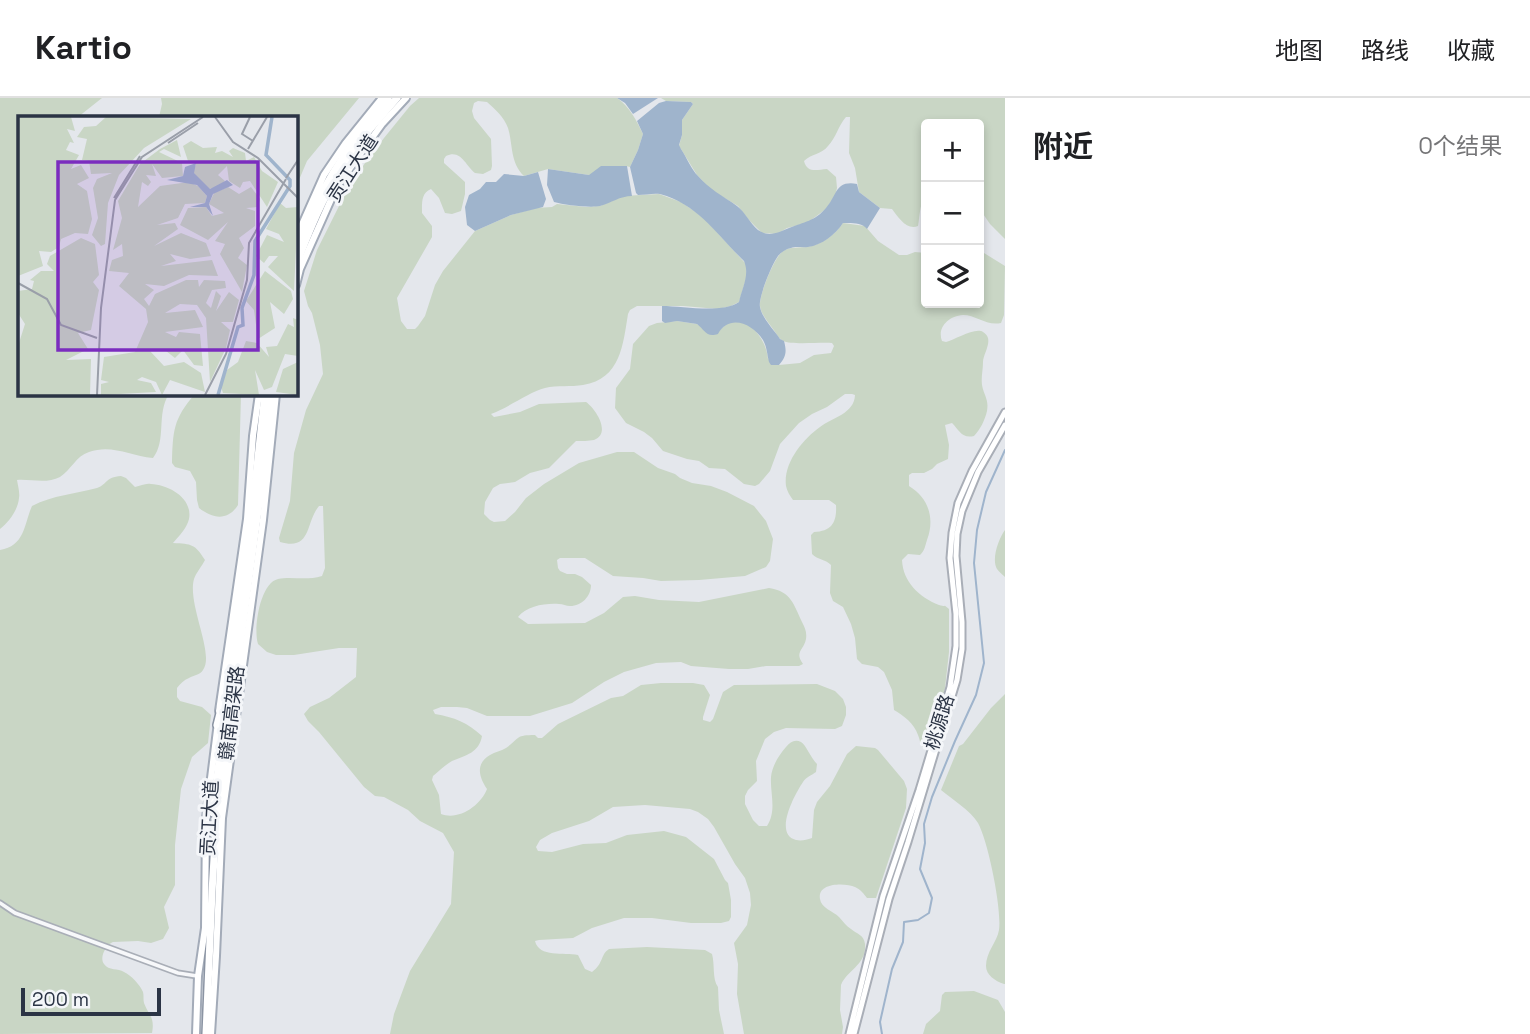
<!DOCTYPE html>
<html lang="zh">
<meta charset="utf-8">
<style>
:root{--surface:#fff;--page:#f2f2f2;--text:#202124;--muted:#757577;--line:#e0e0e0}
body{margin:0;font-family:"Space Grotesk","Noto Sans SC",sans-serif;background:var(--page);color:var(--text)}
.controls{position:absolute;right:21px;top:21px;display:grid;overflow:hidden;border-radius:7px;box-shadow:0 4px 10px #0003}
.controls button{width:63px;height:63px;display:grid;place-items:center;padding:0;border:0;border-bottom:2px solid var(--line);background:var(--surface);color:var(--text);font:35px sans-serif}
.scale{position:absolute;left:21px;bottom:18px;width:140px;box-sizing:border-box;padding-left:7px;border:4px solid #2b3445;border-top:0;font-size:19px;line-height:24px;white-space:nowrap;color:#2b3445;-webkit-text-stroke:5px #f4f6f9;paint-order:stroke}
.list{margin:0;padding:0;list-style:none}
h2{display:flex;justify-content:space-between;align-items:center;height:91px;margin:0;padding:0 28px;font-size:30px}
h2 small{font-size:23px;font-weight:400;color:var(--muted)}
.icon{flex:none;width:38px;height:38px;fill:none;stroke:currentColor;stroke-width:2;stroke-linecap:round;stroke-linejoin:round}
.map{position:relative;flex:none;width:1005px;height:936px;overflow:hidden}
header{display:flex;align-items:center;gap:42px;box-sizing:border-box;height:98px;padding:0 35px;background:var(--surface);border-bottom:2px solid var(--line)}
header strong{font-size:33px}
nav{display:flex;gap:38px;margin-inline-start:auto;font-size:24px}
main{display:flex}
aside{flex:1;background:var(--surface)}
.map>svg:first-child{display:block}
</style>
<header>
<strong>Kartio</strong>
<nav><a>地图</a><a>路线</a><a>收藏</a></nav>
</header>
<main>
<div class="map">
<svg width="1005" height="936" viewBox="0 0 1005 936">
<rect width="100%" height="100%" fill="#e4e7ec"/>
<path fill="#c9d6c5" d="M0,0h102l-24,19h-59v277h150c-13,20 -2,46 -16,64 -23,-2 -41,-14 -64,-6 -13,4 -18,18 -29,25 -13,7 -29,2 -43,3 1,6 3,13 2,18 -1,12 -10,24 -19,31z
M161,0h198l-52,63 -11,26v-70h-137l3,-13z
M419,0h198c13,9 19,22 26,36l-5,16 -8,17 -4,-1 -37,9 -41,-6 -24,7c-14,-13 -11,-32 -16,-48 -4,-11 -13,-19 -21,-26l-9,-1 -4,2 -2,8 2,7 17,21 1,27 -1,4 -8,4 -8,-1c-10,-8 -14,-24 -29,-17l-2,3v4l21,19v12l-4,17 -9,3 -7,-1 -6,-15 -8,-9c-10,4 -9,14 -9,24l10,13v11l-35,61 4,23 6,8h8l3,-3 7,-10 10,-31 8,-14 32,-40 36,-16 25,-7 16,-1 5,-3 29,3 14,-1 23,-10 36,-2 22,8 22,15 43,47 1,12 -8,26 -8,4 -13,3 -35,-3h-46l-7,4 -2,4c-5,30 -7,65 -45,71 -12,2 -26,0 -38,3 -16,4 -37,20 -54,26l3,3 26,-5 19,-8 47,-2c9,6 26,31 8,38 -5,1 -13,1 -18,1l-27,27 -19,5 -15,9 -15,2 -7,4 -8,14 -1,12 6,6 4,2 11,-1 10,-9 11,-14 18,-14 35,-21 38,-11h17l24,16 17,6 5,4 12,5 19,3 16,6 27,14 12,15 7,18 -3,22 -4,6 -21,9 -46,4 -38,1 -18,-3 -30,-2 -28,-18h-25l-3,2 1,8 2,3 7,3h8l7,3 9,8c0,11 -9,21 -21,21 -4,0 -7,-2 -11,-2 -14,-1 -32,2 -41,13l10,7 57,-1 19,-10 19,-16 12,-1 24,4 40,2 70,-14c22,3 25,17 33,34 3,6 5,10 4,17 -2,11 -12,13 -3,25l-4,2h-33l-18,3h-19l-38,-3 -10,-4 -25,1 -32,9 -20,10 -32,21 -42,13h-43l-20,-8 -10,-1h-16l-8,3 2,4c19,3 33,9 47,22 -3,17 -16,19 -30,25 -7,4 -13,10 -19,15l-1,4 7,15 2,19c18,7 40,-9 46,-25 -8,-12 -12,-25 3,-34 5,-3 11,-4 16,-7 14,-10 9,-13 29,-13l3,3h4l16,-14 53,-26 12,-2 18,-11 20,-2h32l11,2 6,10 -7,22v3l7,2 3,-3 10,-27 11,-7 83,-1 18,7 8,8 3,8v8l-4,11 -7,3 -49,-1 -12,4 -9,7 -9,22 1,20 -9,9 -3,6v8l8,16 6,6h8c10,-15 3,-33 4,-49 1,-11 8,-22 15,-30 4,-5 9,-8 15,-5 5,3 10,16 16,22l-1,8c-4,3 -10,5 -13,10 -8,12 -30,52 -7,58 6,1 10,0 16,-2l2,-28 3,-8 13,-16 17,-32 9,-8 19,2 3,2 26,31 3,8 -1,19 -30,90h-9c-3,-4 -7,-9 -12,-11 -9,-4 -38,-5 -35,12 1,9 13,12 19,18 4,4 7,9 12,12 6,5 13,6 14,15 2,21 -18,26 -24,41l-1,25 3,17 -1,7h-98l-7,-40 1,-30 -4,-21 13,-18 4,-20 -1,-12 -5,-15 -10,-14 -21,-37 -6,-8 -10,-7 -8,-3 -45,-4 -32,2 -24,14 -37,12 -12,7 -4,7 2,4 14,1 31,-8 23,-1 21,-8 37,-4 22,6 28,22 11,21 3,3 3,17v17l-2,4 -8,2h-30l-39,-5h-28l-32,10 -19,10 -34,2 -4,1c4,17 29,11 43,14l7,14 7,3c12,-9 8,-17 17,-23l38,-2 58,3 7,4c3,10 0,25 6,33l1,23 5,24h-334l4,-20 16,-43 41,-67 3,-52 -11,-19 -23,-12 -12,-11 -24,-13 -9,-1 -11,-9 -45,-55 -11,-11 -4,-7 6,-7 19,-9 27,-21 1,-29h-18l-45,7h-18l-9,-3 -9,-8c-5,-15 2,-61 20,-65 14,-3 27,2 44,-3l3,-8 -2,-62h-4c-14,17 -7,45 -39,36l-1,-4 11,-37 4,-48 12,-43 17,-36 -3,-29 -8,-32 -4,-7 -4,-15 13,-41 29,-58 19,-29 19,-25 26,-32z
M661,0h344v141l-15,-15 -11,-16v-84h-53v72c-7,9 -6,20 -8,30 -11,5 -20,-9 -26,-17l-12,-1 -21,-16 -4,-24 -6,-15 1,-36h-4c-8,9 -10,21 -18,29 -6,8 -17,8 -24,15 3,12 12,9 23,8l9,8 1,11 -2,8 -9,13 -19,14 -20,5 -10,6 -15,-1 -14,-14 -10,-13 -27,-16 -14,-15 -16,-26 -2,-3 3,-11v-15l11,-16 -2,-2 -25,-1z
M843,125l22,3 13,15 21,14h8l8,-3 11,1v50h53v-56l5,6 21,13 -1,49 -3,8c-15,3 -25,-8 -38,-8 -15,1 -26,13 -21,26l4,1c9,-2 29,-15 37,-10 12,7 0,21 0,30 0,8 -2,15 -1,23 2,11 7,14 5,26 -2,9 -7,19 -13,25 -12,3 -15,-6 -22,-13l-7,2 4,20 -1,14 -11,5 -5,5 -8,4h-12l-3,2v11c20,12 26,33 18,54 -2,6 -2,10 -7,15l-12,-1 -6,6c1,22 17,37 37,45 10,3 2,-2 10,4v43l-4,36 -15,60 -4,2c-7,-5 -5,-8 -8,-15 -4,-12 -14,-19 -24,-25l-2,-20 -8,-18 -6,-5 -16,-3 -5,-5 -2,-21 -4,-14 -8,-17 -10,-6 -3,-8 1,-28c-6,-6 -13,-5 -19,-11l-1,-19 3,-3c18,-1 23,-10 22,-27l-7,-5h-36c-3,-4 -6,-9 -7,-14 -3,-23 17,-47 34,-59 13,-10 34,-13 35,-32l-3,-1h-7l-18,13 -15,7 -13,9 -19,21 -10,27 -11,13 -4,2 -11,-2 -19,-15 -16,-1 -10,-7 -12,-2 -24,-8 -11,-13 -8,-6 -18,-9 -11,-15 1,-20 14,-19 3,-25 16,-18 8,-3 20,-2 20,3 3,2 19,5c3,-3 6,-6 9,-8 21,-9 39,18 40,36l11,6 21,-2 14,-8 17,-2 3,-7 -2,-3c-11,-1 -41,2 -49,-2 -4,-2 -7,-8 -10,-12 -5,-7 -12,-15 -13,-23 -1,-11 14,-48 22,-54 8,-6 17,-4 26,-5 14,-3 27,-12 35,-24z
M195,296h46l-3,111c-10,16 -25,14 -39,3l-2,-8 -1,-18 -6,-11 -15,-4 -3,-4c1,-32 1,-44 23,-69z
M121,378l5,2 9,9c6,-1 10,-4 16,-3 18,1 42,14 38,35 -2,9 -10,17 -16,24 19,1 22,1 32,17 -3,6 -9,13 -11,19 -7,25 21,75 9,91 -3,5 -9,5 -14,8 -5,2 -9,6 -12,10v9l3,4 22,6 9,8 -3,28 -16,14 -11,32 -6,56v40l-11,22 5,21 -6,11 -12,4 -13,-2 -25,1c-7,3 -14,15 -9,22 5,7 14,4 20,8 7,3 16,13 19,20 1,4 0,7 1,11 5,13 11,14 8,30l-152,1v-484c25,-4 24,-26 32,-44 21,-11 43,-12 65,-18 11,-4 8,-11 24,-12z
M1005,432v47c-3,-3 -6,-5 -8,-8 -6,-10 2,-31 8,-39z
M1005,596v290h-1c-9,-3 -18,-9 -18,-18 0,-14 11,-24 13,-36 3,-21 -11,-89 -21,-107 -8,-13 -25,-23 -37,-33l18,-44 4,-2 28,-36z
M974,893l24,9 7,12v22h-82l3,-10 14,-13 2,-16 3,-3z"/>
<path fill="#9fb4cc" d="M617,0h41l-25,16 -8,-11z
M666,3l25,1 2,2 -11,16v15l-3,10 2,4c6,9 10,20 17,27 11,13 25,20 39,30 8,6 13,17 21,24 11,8 21,2 31,-2 15,-6 26,-7 37,-20 11,-12 9,-28 31,-24l2,8 21,16 -13,21c-5,-7 -17,-6 -24,-6 -8,12 -21,22 -35,24 -6,1 -12,-1 -17,1 -5,1 -10,4 -13,8 -6,8 -20,42 -18,51 2,11 14,23 20,32l4,2c3,11 2,16 -5,24h-8l-2,-3c-2,-8 -2,-15 -6,-22 -11,-17 -34,-26 -45,-6 -12,4 -13,-4 -21,-10l-20,-3 -12,2 -3,-2v-15c21,0 60,8 77,-4 3,-14 11,-27 5,-41 -28,-27 -45,-56 -84,-67 -7,-1 -15,1 -22,1l-2,-2 -6,-26 8,-17 5,-16 -6,-13 22,-18z
M601,68h26l5,30c-12,0 -21,7 -32,10 -10,2 -36,-1 -46,-4l-7,-17 1,-16 41,6z
M538,74l8,27 -3,8 -32,8 -36,16 -8,-6 -2,-18 4,-12 11,-6 6,-7h10l8,-8 20,2z"/>
<g fill="none" stroke-linecap="round" stroke-linejoin="round">
<path stroke="#9fb4cc" stroke-width="2" d="M882,936l-2,-12 12,-53 11,-27 1,-20 14,-2 11,-7 3,-15 -12,-29 5,-26 -1,-19 8,-27 23,-56 21,-46 8,-32 -10,-100 3,-33 9,-38 19,-42"/>
<defs>
<path id="street" d="M0,805l15,10 163,60 19,3"/>
<path id="secondary" d="M849,936l34,-138 36,-106 31,-103 6,-41v-32l-6,-56 2,-25 6,-30 14,-32 33,-59
M854,936l35,-135 19,-57 49,-162 5,-31v-27l-6,-66 1,-22 5,-23 16,-39 27,-47"/>
<path id="primary" d="M296,140l28,-63 21,-31 37,-46
M296,187l4,-16 37,-83 45,-62 24,-26
M219,613l28,-192 6,-83 6,-42
M196,936l2,-58 7,-48 1,-110 12,-96
M211,936l5,-78 6,-138 41,-298 13,-126"/>
<path id="highway" d="M296,151c22,-58 52,-105 92,-151
M296,167c16,-42 34,-85 62,-121 12,-16 26,-31 39,-46
M217,627l4,-16
M213,715l15,-128 25,-182 12,-109
M206,936l6,-142 4,-67 47,-352 8,-79"/>
</defs>
<use href="#street" stroke="#a9aeb7" stroke-width="7"/>
<use href="#secondary" stroke="#a9aeb7" stroke-width="9"/>
<use href="#primary" stroke="#a3abb8" stroke-width="10"/>
<use href="#highway" stroke="#8b94a3" stroke-width="10"/>
<use href="#street" stroke="#f7f8fa" stroke-width="3.5"/>
<use href="#secondary" stroke="#fff" stroke-width="5"/>
<use href="#primary" stroke="#fff" stroke-width="6"/>
<use href="#highway" stroke="#fff" stroke-width="7"/>
</g>
<g text-anchor="middle" stroke-width="6" stroke-linejoin="round" paint-order="stroke">
<g font-size="19" fill="#2b3445" stroke="#f4f6f9">
<text transform="translate(352 70) rotate(-57)" y="7">贡江大道</text>
<text transform="translate(231 615) rotate(-83)" y="7">赣南高架路</text>
<text transform="translate(939 624) rotate(-73)" y="7">桃源路</text>
<text transform="translate(209 720) rotate(-87)" y="7">贡江大道</text>
</g>
</g>
<g transform="translate(18 18)">
<rect width="280" height="280" fill="#e4e7ec"/>
<path d="M0,1h53l4,14 -8,-2 7,14 -4,-1 -4,8 13,5 -8,14 10,-4 8,13 -12,6 10,7 5,28 -4,15 -13,-1 -14,6 -2,8 -8,5 -12,-1 4,15 -25,10zM88,1l85,2 -47,29 -25,27 -11,28 -3,41 -4,2 -9,-11 6,-17 -5,-30 4,-9 15,-6 -21,1 -2,-13 -7,-1 5,-21 -10,-2 7,-10 12,-1zM159,24l4,17 -17,-8 -5,3 23,11 1,13 -21,2 -10,-14 4,12 -10,-1 5,7 -3,4 -6,-4 -4,25 22,-21 29,-4 9,4 9,10 -2,7 -20,1 -7,14 -21,7 18,-2 3,6 -24,17 27,-13 25,10 5,13 -21,3 -20,-5 6,7 -15,5 51,-6 6,16 -29,-1 -25,11 -19,-2 9,6 -10,9 5,7 6,-12 31,-14h12l1,7 5,-7 21,1 1,7 -14,2 -6,13 5,5 5,-17 5,5 -5,15 13,-19 10,8 -6,22h-12l9,8 -4,18 -16,34 -4,-64 -9,-13 -17,-1 -15,9 30,-3 8,17 -38,5 11,5 3,-5 21,2 3,32 -9,-1 -11,-15 -8,8 -9,-7h-16l14,15 20,-4 17,11 4,19 -35,-12 -8,15 -6,-13 -14,-5 -5,3 14,3 5,9 -55,3v-11l8,-2 -8,-2 3,-23 31,-5 13,-30 -2,-13 -27,-23 10,-13 -20,-2 3,-11 11,-4 -1,-12 -9,6 9,-32 -4,-17 22,-37 20,-15zM173,25l12,7 14,-1 -2,6 7,-2 11,6 -4,-6 4,-3 12,5 1,8 8,-4 8,14 16,11 -11,25 -17,-26 -7,1 -3,6 -11,-7 -2,-15 -9,9 7,6 -6,6 -10,2 -9,-8 -7,-9 3,-8 -8,-3 -5,-15zM210,71l11,7 12,-7 9,12 -2,8 -12,1 9,3v15l-16,12 5,10 -6,10 9,7 -5,27 -22,-38 5,-10 -10,-3 13,-19 -20,18 -28,-15 8,-17 18,-1 6,9 12,-3 -15,-9 5,-11zM262,87l6,5 12,-1 -4,84 -26,-24 10,-11h-9l-5,7 -8,-7 11,-21 17,7 -5,-8 -13,-5zM63,122l14,6 4,31 -6,7 6,8 -8,40 -13,3 10,16 -22,11 25,-1 -1,36h-72v-49l7,-22 -7,-11v-22l14,-2 2,-8 -4,-1 11,-9h13l-7,-7 3,-8zM247,155l26,20 2,8 -9,15 -14,-12 5,26 -17,11 -4,-29 -8,-9zM275,202l5,2v36l-13,-2 -13,33 -8,3 -9,-20 4,25 -36,-2 -2,-6 6,-17 11,-8 8,-21 11,2 12,14 -3,-10 11,-1 11,-22 6,3zM280,246v33l-22,-3 7,-23z" fill="#c9d6c5"/>
<path d="M178,47l-2,10 16,16 17,-9 6,5 -20,9 -4,10 4,12 -7,-9h-16l15,-4 2,-7 -10,-11 -30,-5 16,-4 2,-9z" fill="#9fb4cc"/>
<path fill="none" stroke="#9fb4cc" stroke-width="3.5" d="M200,279l20,-68 5,-2 -1,-17 12,-33 1,-34 35,-55v-6l-24,-25 6,-38"/>
<path fill="none" stroke="#9a9fa9" stroke-width="2" d="M197,1l18,25 25,16 40,40M232,1l-8,17 11,7M150,27l30,-20M230,33l19,-32M268,62l12,-18M96,82l26,-42M0,167l29,16 14,26 36,13M79,279l4,-87 14,-108 27,-43 61,-40M187,279l21,-41 21,-74 2,-37 37,-64"/>
<path fill="#7b2cbf" fill-opacity="0.15" stroke="#7b2cbf" stroke-width="3.5" d="M40,46h200v188h-200z"/>
<rect width="280" height="280" fill="none" stroke="#2b3445" stroke-width="3.5"/>
</g>
</svg>
<div class="controls">
<button>+</button>
<button>−</button>
<button><svg class="icon" aria-label="layers" viewBox="0 0 24 24"><path d="M12 4l9 5-9 5-9-5zM3 14l9 5 9-5"/></svg></button>
</div>
<div class="scale">200 m</div>
</div>
<aside>
<h2>附近<small>0个结果</small></h2>
<ul class="list">
</ul>
</aside>
</main>
